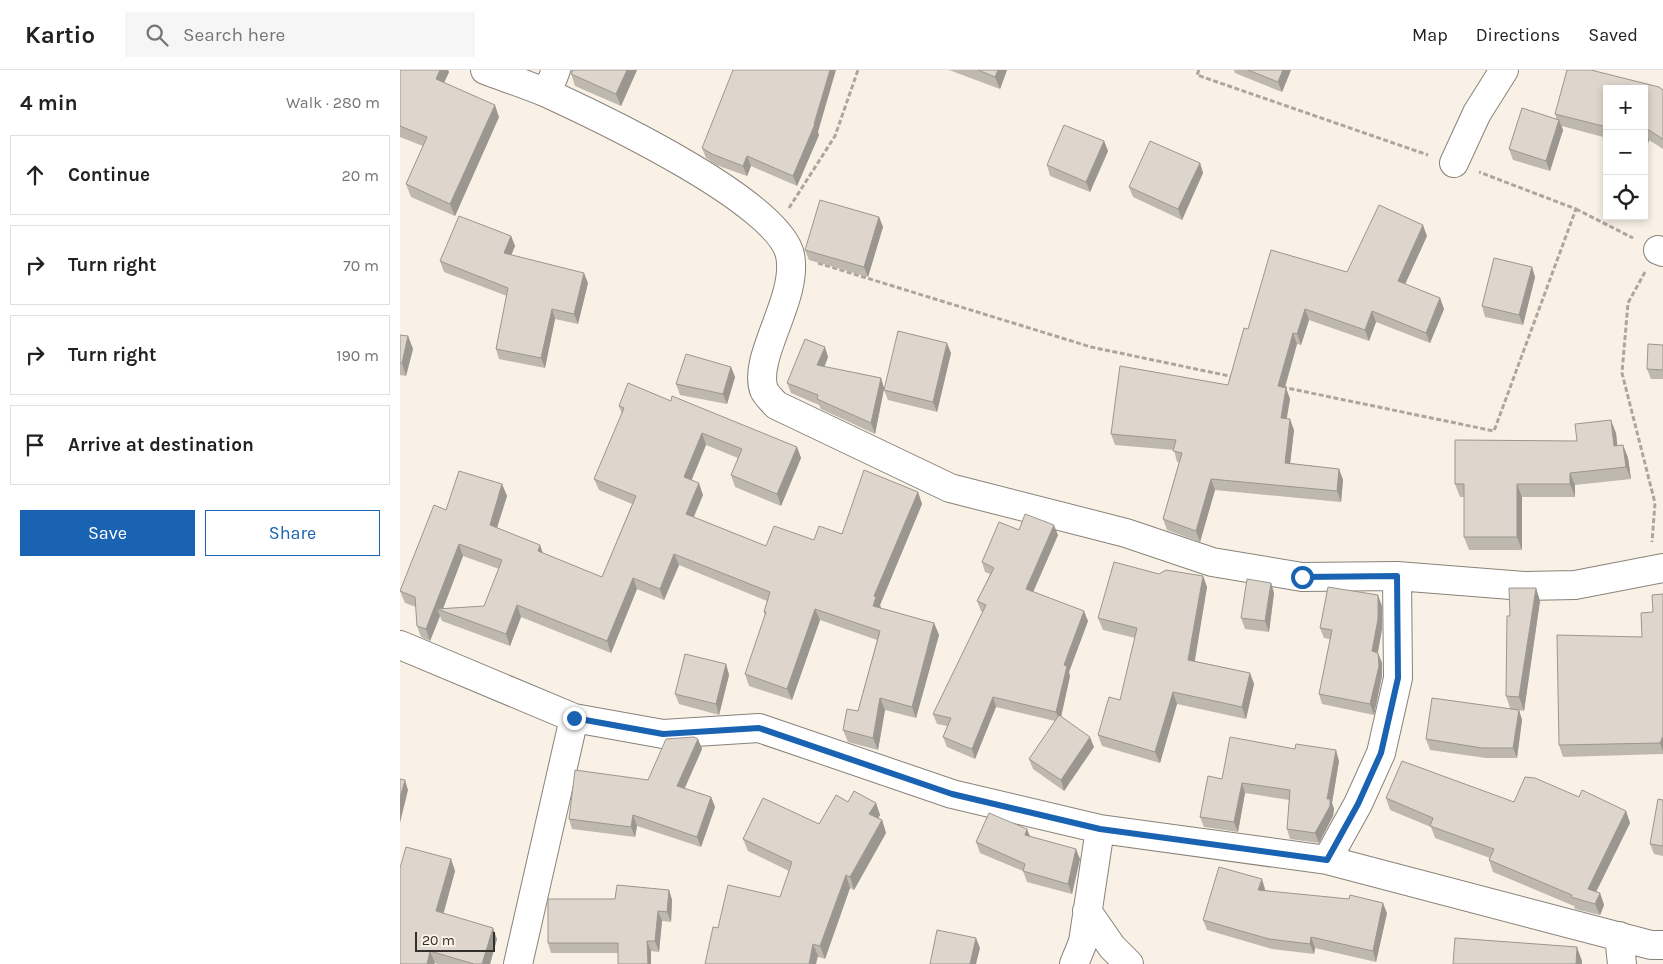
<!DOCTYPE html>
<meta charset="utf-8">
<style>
:root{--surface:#fff;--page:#f6f6f6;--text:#222;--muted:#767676;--line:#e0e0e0;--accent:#1963b2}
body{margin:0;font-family:Karla,sans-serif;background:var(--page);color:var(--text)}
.controls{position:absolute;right:15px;top:15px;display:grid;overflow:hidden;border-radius:0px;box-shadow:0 2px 8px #0003}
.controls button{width:45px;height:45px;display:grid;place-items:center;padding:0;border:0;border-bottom:1px solid var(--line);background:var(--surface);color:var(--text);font:25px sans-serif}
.scale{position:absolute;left:15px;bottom:12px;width:80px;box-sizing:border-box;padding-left:5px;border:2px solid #33302c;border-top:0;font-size:14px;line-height:18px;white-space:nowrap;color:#33302c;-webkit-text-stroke:4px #f9f1e6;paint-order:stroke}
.stop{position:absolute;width:15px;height:15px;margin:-11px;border:4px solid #1963b2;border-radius:50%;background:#fff}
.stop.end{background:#1963b2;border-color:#fff;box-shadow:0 1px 5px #0008}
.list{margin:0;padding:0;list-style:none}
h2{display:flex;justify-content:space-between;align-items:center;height:65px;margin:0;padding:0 20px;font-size:21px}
h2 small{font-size:16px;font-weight:400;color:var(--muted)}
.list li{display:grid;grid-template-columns:32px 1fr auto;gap:15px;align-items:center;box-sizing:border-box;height:80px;margin:0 10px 10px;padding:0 10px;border:1px solid var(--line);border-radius:0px}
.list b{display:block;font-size:19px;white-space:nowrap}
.list em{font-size:16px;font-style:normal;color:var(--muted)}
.actions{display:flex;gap:10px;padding:15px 20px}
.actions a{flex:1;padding:11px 0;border:1px solid var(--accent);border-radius:0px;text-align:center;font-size:18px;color:var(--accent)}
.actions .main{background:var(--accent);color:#fff}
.icon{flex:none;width:28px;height:28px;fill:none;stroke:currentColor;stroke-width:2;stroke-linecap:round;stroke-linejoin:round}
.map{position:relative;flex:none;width:1263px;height:894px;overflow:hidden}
header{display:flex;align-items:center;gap:30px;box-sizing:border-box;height:70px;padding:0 25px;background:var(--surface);border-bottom:1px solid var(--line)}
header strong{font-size:24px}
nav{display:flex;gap:28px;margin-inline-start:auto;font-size:18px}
.search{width:350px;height:45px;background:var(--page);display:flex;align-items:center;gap:12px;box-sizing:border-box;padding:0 18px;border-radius:0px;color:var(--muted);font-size:19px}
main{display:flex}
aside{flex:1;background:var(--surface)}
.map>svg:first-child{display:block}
</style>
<header>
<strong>Kartio</strong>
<div class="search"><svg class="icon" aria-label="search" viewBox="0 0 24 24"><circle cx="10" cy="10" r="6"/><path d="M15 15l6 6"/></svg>Search here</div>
<nav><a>Map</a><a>Directions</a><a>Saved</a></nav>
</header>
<main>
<aside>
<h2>4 min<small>Walk · 280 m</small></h2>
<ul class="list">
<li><svg class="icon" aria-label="ahead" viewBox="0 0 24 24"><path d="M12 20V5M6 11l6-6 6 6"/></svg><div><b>Continue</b></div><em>20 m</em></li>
<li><svg class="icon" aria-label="right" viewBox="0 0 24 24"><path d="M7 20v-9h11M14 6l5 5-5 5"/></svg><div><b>Turn right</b></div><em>70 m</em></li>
<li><svg class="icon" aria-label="right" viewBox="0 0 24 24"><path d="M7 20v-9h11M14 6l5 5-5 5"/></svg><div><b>Turn right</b></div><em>190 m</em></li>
<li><svg class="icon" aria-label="arrive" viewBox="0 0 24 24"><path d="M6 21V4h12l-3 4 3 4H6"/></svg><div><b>Arrive at destination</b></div></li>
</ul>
<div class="actions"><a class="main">Save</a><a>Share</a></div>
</aside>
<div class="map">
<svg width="1263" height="894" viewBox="0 0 1263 894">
<rect width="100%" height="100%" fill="#f9f1e6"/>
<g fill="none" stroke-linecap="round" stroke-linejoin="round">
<defs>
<path id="street" d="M85,0c21,8 43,15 64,24 50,23 230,108 241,161 9,43 -38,102 -26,135 2,5 8,10 12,15l174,83 176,45 86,29 90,15 95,-1 127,10 51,-1 88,-17
M147,23l9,-23
M1054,93l23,-50 27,-43
M1258,180l5,2
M0,575l174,73 -56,246
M174,648l89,16 96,-6 193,66 148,35 227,31 324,85h12
M927,790l31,-56 23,-51 17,-75 -1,-102
M687,841l25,36 17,17
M1219,866l3,28
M674,894l9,-22 17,-113"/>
</defs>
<use href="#street" stroke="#898279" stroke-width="30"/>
<path stroke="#ada69e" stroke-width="3" stroke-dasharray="5 2.5" stroke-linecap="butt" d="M799,0l-2,5 231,80
M389,138l46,-72 23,-66
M1176,139l57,29
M418,193l273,84 143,30
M1245,202l-17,31 -6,70 33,130 -3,39
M882,317l212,44 82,-222 -97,-37"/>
<use href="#street" stroke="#fff" stroke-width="28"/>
</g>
<path fill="#bfb8af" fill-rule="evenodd" d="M0,0h48l1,2 -5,11 55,34 -44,99 -44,-19 -5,-13 17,-38 -23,-9z
M170,0h67l-16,36 -46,-20z
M549,0h58l-7,19z
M834,0h57l-9,22 -47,-19z
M1167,0h24l68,17 4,3v59l-14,-9 -3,9 -2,-1v-59h-37v49l-45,-12 1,4 -13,41 -37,-11 -4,-11 13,-41 35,12 -2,-6z
M418,62l1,3 -22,51 -46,-20 -4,10 -31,-11 -10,-7 -4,-10z
M704,71l4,10 -18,41 -40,-16 -3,-11z
M800,93l3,10 -21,47 -49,-23 -4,-10z
M479,147l4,10 -15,50 -59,-17 -4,-10z
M111,166l4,10 -4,9 77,28 -10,41 -23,-5 -10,49 -46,-9 -3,-10 11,-53 -63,-24 -4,-11z
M1027,166l-22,48 35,14 4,11 -14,34 -54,-21 -7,19 -60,-21 -8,25 -4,-1 -12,44h1l4,11 -4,20 8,11 -4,33 49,6 4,11 -2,22 -126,-12 -15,52 -33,-12 -4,-11 16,-57h-2l-3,-12 -59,-5 -4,-11 117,-49 20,-56 99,-57z
M1132,197l3,10 -12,48 -38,-8 -3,-11z
M0,265l8,1 5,13 -7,27 -6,-1z
M1263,275v34h-12l-4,-10z
M551,283l-14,59 -49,-12 -4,-10 -9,44 -54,-25 -2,-4 -28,-12 -4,-10 41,-26 -4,10 57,11 3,10z
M331,297l4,10 -8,27 -47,-9 -4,-11z
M271,331l126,46 4,11 -20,48 -46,-19 -4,-12 7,-17 -32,-13 -15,35 12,15 -9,22 72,29 48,-6 28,-6 76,-42 4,12 -42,101 1,3 53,15 5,12 -23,83 -31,-8 -7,40 -30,-8 -5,-12 15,-19 19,-71 -57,-20 -28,80 -43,-14 -4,-12 20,-58 -1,-4 3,-11 -88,-36 -15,35 -27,-11 -26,64 -90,-36 -11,29 -68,-25 -2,-5 -10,25 -9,-4 -4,-11 -1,-19 -11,-4 -5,-12 46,-81 56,-26 5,12 -10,32 46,25 59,24 30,-73 -33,-14 -5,-11 28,-65 -3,-8zM63,486l36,13 -15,37 -41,3z
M1216,363l1,13 6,-1 5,13 3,21 -56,6v12h-53v53h-53l-5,-13v-40h-4l-5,-13 122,-43z
M619,460l39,5 -25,57 55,29 -19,51 1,4 -9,40 33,31 -30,44 -31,-22 -4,-10 26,-38 -59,-14 -21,52 -28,-12 -4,-10 4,-11 -10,-2 -4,-10 50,-102 -2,-1 -4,-10 13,-27 -5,-2 -3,-10z
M759,504l44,2 4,11 -13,74 56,12 4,11 -8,35 -69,-15 -17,59 -58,-17 -4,-11 22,-35 15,-62 -32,-8 -5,-12z
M871,513l3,10 -5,39 -24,-3 -4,-11z
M1136,518l4,13 -16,110 -5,-1 3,10 -5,38h-31l-56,-8 -4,-11 84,-31 -4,-12 4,-80z
M1263,524v160l-100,3 -4,-12 83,-108 11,-25z
M982,536v23l-4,24 4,10v13l-8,39 -52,-11 -3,-10 11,-55 -6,-1 -4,-10z
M326,594l3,11 -10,40 -40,-11 -4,-10z
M298,669l4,10 -17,39 26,9 4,10 -14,40 -64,-21 -2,11 -63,-8 -3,-10 79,-39z
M939,691l-7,42 2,6 -1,7 -14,27 -29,-4 -3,-10 2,-29 -44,-7 -7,39 -34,-5 -4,-10 22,-38z
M1179,727l47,14 4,12 -34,69 4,1 4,12 -4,10 -25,-6 -1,-3 -81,-34 -4,-12 1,-2 -55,-20 -4,-11 -41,-17 -4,-12 128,4z
M1263,730v56l-9,-2 -4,-10z
M448,732l28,1 4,12 -2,3 4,2 4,13 -32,57 -4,-2 -25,71 -107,-31 62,-31 9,-26 -41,-20 -5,-12 76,-15z
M627,759l3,7 50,23 -8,35 -45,-12 -4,-11 -43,-18 -4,-11z
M51,789l4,12 -12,42 54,26 -7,25h-52l-3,-1 -1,1h-34z
M865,819v1l122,23 -11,49 -61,-14 -1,6 -42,-5 -65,-19 -4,-10z
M269,820l3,10 -1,22 -9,-1 -3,31 -8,-1v13h-33v-11h-67l-3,-10 67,-44z"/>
<path fill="#9b968f" d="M40,0h8l1,2 -9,19 -4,-12z
M227,0h10l-16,36 -5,-12z
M430,0h6l-18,62 1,3 -22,51 -4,-10 21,-52z
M598,0h9l-7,19 -5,-12z
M883,0h8l-9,22 -4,-10z
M95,35l4,12 -44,99 -5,-12z
M1159,50l4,10 -13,41 -4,-10z
M1244,57l5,13 -3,9 -2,-6z
M704,71l4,10 -18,41 -4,-10z
M347,86l4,10 -4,10 -4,-10z
M800,93l3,10 -21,47 -4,-11z
M479,147l4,10 -15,50 -4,-10z
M1023,155l4,11 -25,55 -4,-10z
M111,166l4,10 -7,17 -4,-10z
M1132,197l3,10 -12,48 -4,-10z
M184,203l4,10 -10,41 -4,-10z
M1040,228l4,11 -14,34 -4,-10z
M152,239l3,10 -10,49 -4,-10z
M905,239l4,11 -8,25 -4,-11z
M972,241l4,11 -7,19 -4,-11z
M893,263l4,11 -15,53 -4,-11z
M8,266l5,13 -7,27 -4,-13z
M547,273l4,10 -14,59 -4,-10z
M425,277l3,10 -7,19 -4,-11z
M331,297l4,10 -8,27 -4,-10z
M481,308l3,10 -9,46 -4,-11z
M886,318l4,11 -5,30 -4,-11z
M890,349l4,11 -5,43 -4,-10z
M1211,350l5,13 3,26 -5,-13z
M302,363l4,12 -18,44 -4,-12z
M1223,375l5,13 3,21 -5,-12z
M397,377l4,11 -20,48 -4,-12z
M939,399l4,11 -2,22 -4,-11z
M1170,403l5,12v12l-5,-13z
M811,409l4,11 -15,52 -4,-11z
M299,413l4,12 -13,30 -4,-11z
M102,414l5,12 -13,41 -4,-12z
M1117,414l5,13v53l-5,-13z
M518,422l4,12 -42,101 1,3 -8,-2 1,-10z
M654,455l4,10 -28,64 -4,-10z
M59,474l4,12 -21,55 -5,-2 3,7 -10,25 -4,-12z
M140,475l4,11 -6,-5z
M274,484l5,11 -15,35 -4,-11z
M803,506l4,11 -14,85 -5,-12z
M233,508l4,11 -26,64 -4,-12z
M871,513l3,10 -5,39 -4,-11z
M1136,518l4,13 -16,110 -5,-14z
M978,525l4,11v23l-6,33 -4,-11z
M117,535l4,12 -11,29 -4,-12z
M415,539l5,11 -28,80 -5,-11z
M684,541l4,10 -19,51 1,4 -10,46 -4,-10 8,-47z
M534,553l5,12 -23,83 -4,-11z
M978,583l4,10v13l-8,39 -4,-11z
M326,594l3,11 -10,40 -3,-11z
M850,603l4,11 -8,35 -4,-12z
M773,622l4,12 -17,59 -5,-11z
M593,627l3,10 -21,52 -3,-10z
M480,628l5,12 -7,40 -5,-12z
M1119,640l3,10 -5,38 -4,-10z
M1263,666v16l-3,-9z
M690,667l4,10 -30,44 -3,-11z
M298,669l4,10 -21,47 -4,-10z
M936,680l3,11 -7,42 2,6 -1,7 -14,27 -4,-10 12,-34z
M5,710l3,10 -8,33v-25z
M842,713l3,10 -7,39 -4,-10z
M311,727l4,10 -14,40 -4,-10z
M476,733l4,12 -6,11 -5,-12z
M1226,741l4,12 -38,77 -4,-11z
M233,745l4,11 -2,11 -4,-10z
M482,750l4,13 -32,57 -4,-13z
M627,759l4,11 -6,-5z
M676,779l4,10 -8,35 -4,-10z
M51,789l4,12 -14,52 -5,-12z
M446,805l4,13 -25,71 -5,-13z
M862,809l3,10 -3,11 -4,-10z
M269,820l3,10 -1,22 -4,-10z
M1200,823l4,12 -4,10 -5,-11z
M983,833l4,10 -11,49 -3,-11z
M258,841l4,10 -3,31 -4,-11z
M93,858l4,11 -7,25h-8z
M911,867l4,11 -1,6 -4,-10z
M576,868l4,10 -4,16h-6z
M247,871l4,10v13h-3z
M413,874l5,12 -2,8h-7z
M1177,877l5,14v3h-6z
M30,881l5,12 -1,1h-7z"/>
<path fill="#ded6cc" stroke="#9b968f" d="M0,0h40l-4,9 59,26 -45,99 -44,-20 21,-47 -27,-11z
M173,0h54l-11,24 -45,-20z
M333,0h97l-16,54h1l-22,52 -46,-20 -4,10 -31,-12 -10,-6z
M578,0h20l-3,7z
M848,0h35l-5,12z
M1167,0h24l68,17 4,3v49l-19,-12v-38h-37v38l-52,-13z
M1122,38l37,12 -13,41 -37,-12z
M664,55l40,16 -18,41 -39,-17z
M750,71l50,22 -22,46 -49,-22z
M420,130l59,17 -15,50 -59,-17z
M979,135l44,20 -25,56 42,17 -14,35 -54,-22 -7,19 -60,-21 -8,25 -4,-1 -15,53 8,2 -5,30 9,1 -5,44 54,6 -2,22 -126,-12 -15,52 -33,-12 19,-66 -9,-2 3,-11 -65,-6 9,-68 108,19 16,-57 4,1 23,-79 76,22z
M59,146l52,20 -7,17 80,20 -10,41 -22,-5 -11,49 -45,-9 12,-61 -68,-27z
M1094,188l38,9 -13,48 -37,-9z
M498,261l49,12 -14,59 -49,-12z
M0,265l8,1 -6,27h-2z
M405,269l20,8 -8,18 64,13 -10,45 -54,-24 1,-4 -31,-12z
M1248,274l15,1v25l-16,-1z
M286,284l45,13 -8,27 -47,-10z
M228,313l43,18 1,-5 125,51 -20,47 -46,-19 11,-26 -40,-16 -18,44 15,6 -13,31 80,32 8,-20 40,14 5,-14 23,8 22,-64 54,22 -44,104 2,1 -3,9 61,17 -22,84 -32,-9 -7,40 -30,-8 4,-21 11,2 22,-80 -65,-22 -28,80 -42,-15 21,-62h-2l6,-20 -96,-38 -14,35 -27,-11 -26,63 -90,-36 -11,29 -69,-25 47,-3 18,-46 -43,-16 -33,85 -9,-3 -2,-29 -15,-6 34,-86 12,5 13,-39 43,13 -12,41 50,20 -2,6 64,26 34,-81 -42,-17 30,-71 -5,-2z
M1211,350l3,26 9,-1 3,22 -56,6v11h-53v53h-53v-53h-9v-44l122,1 -2,-17z
M625,444l29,11 -28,64 58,22 -20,54 3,1 -11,46 -63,-15 -21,52 -29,-12 8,-19 -18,-4 53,-109 -9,-4 17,-33 -12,-6 17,-40 20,8z
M714,492l45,12 7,-4 37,6 -15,84 62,13 -8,34 -69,-15 -18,60 -57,-17 11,-38 11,3 17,-72 -39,-10z
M847,509l24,4 -6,38 -24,-3z
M928,517l50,8v24l-6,32 6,2 1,13 -9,38 -51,-10 13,-64 -12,-2z
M1109,518h27l-17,109 -13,-1 1,-80h3z
M1263,524v142l-3,7 -101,2 -2,-110 85,2 -1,-24 12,-1 -1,-17z
M285,584l41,10 -10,40 -41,-10z
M1032,628l87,12 -6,38h-31l-56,-9z
M659,645l31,22 -29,43 -32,-21z
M294,667l4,2 -21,47 34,11 -14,40 -64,-22 -2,12 -62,-8 6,-49 73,10 18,-41z
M830,667l65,12 1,-5 40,6 -9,49h3v7l-15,27 -28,-4 3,-39 -48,-7 -8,39 -34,-5 8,-41 14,3z
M1002,691l112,41 11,-25 10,1 44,19 3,-7 44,21 -38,78 12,4 -5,11 -24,-7 1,-2 -83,-35 5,-11 -64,-23 3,-8 -47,-20z
M0,709l5,1 -5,18z
M454,721l22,12 -7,11 13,6 -32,57 -4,-2 -26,71 -7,-2 -4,20h-104l8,-37 5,1 10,-43 52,12 12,-35 -49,-23 20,-41 56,26 17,-29 12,7z
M1258,729l5,1v46l-13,-2z
M589,743l38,16 -2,6 51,14 -8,35 -45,-13 2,-7 -49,-22z
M6,777l45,12 -15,52 57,17 -11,36h-8l-44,-13 -3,13h-27v-96z
M819,797l43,12 -4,11 91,9 1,-4 33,8 -10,48 -62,-14 -1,7 -41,-5 -66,-19z
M217,815l52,5 -2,22 -9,-1 -3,30h-8l1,23h-30v-21h-70v-44h67z
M537,860l39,8 -6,26h-40z
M1055,868l122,9 -1,17h-123z"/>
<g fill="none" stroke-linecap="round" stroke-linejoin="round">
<path stroke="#1963b2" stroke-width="6" d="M174,648l89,16 96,-6 193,66 148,35 227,31 31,-56 23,-51 17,-75 -1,-102 -95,1"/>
</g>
</svg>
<div class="controls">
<button>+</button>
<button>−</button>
<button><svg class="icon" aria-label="locate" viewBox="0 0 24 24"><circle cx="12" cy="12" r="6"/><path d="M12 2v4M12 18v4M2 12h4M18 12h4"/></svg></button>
</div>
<div class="scale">20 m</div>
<div class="stop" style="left:902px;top:507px"></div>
<div class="stop end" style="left:174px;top:648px"></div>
</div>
</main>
